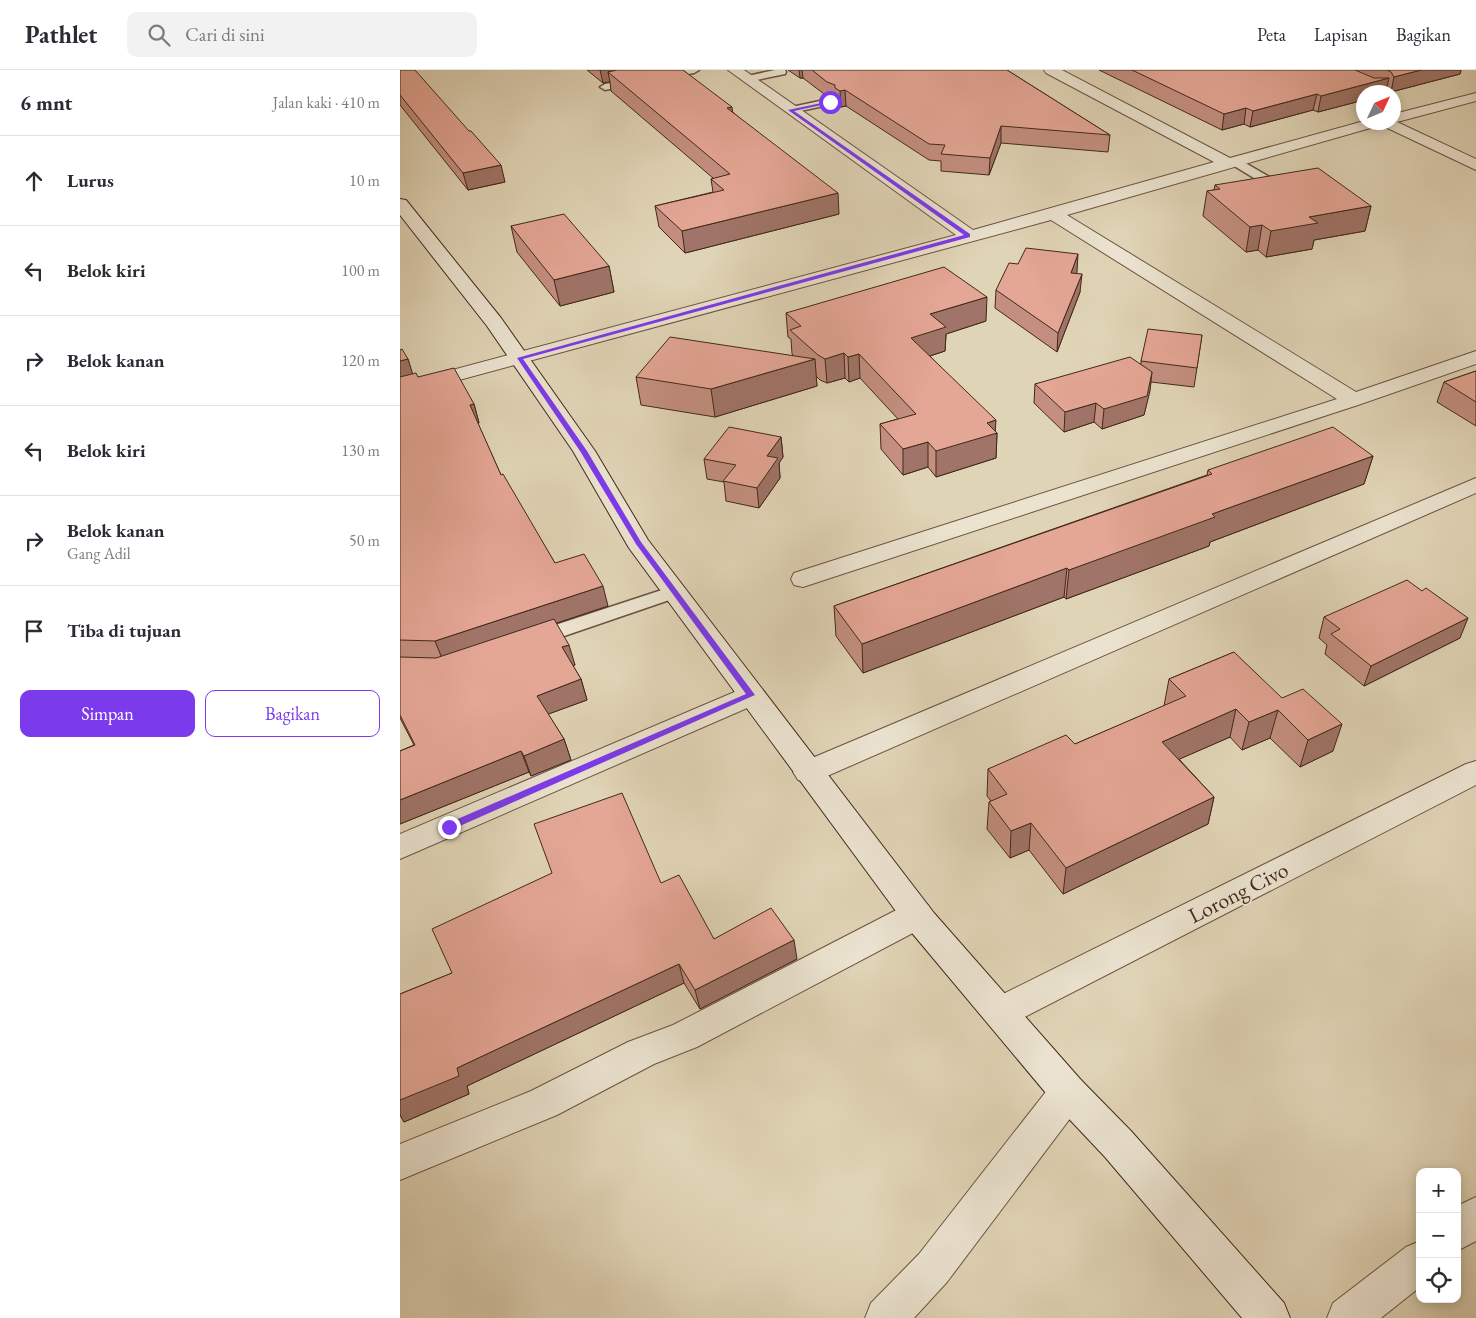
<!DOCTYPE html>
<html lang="id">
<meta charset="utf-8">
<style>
:root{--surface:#fff;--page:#f2f2f3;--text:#2b2b33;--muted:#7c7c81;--line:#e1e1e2;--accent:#7c3aed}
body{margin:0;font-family:"EB Garamond",serif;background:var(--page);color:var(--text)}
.controls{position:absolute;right:15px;bottom:15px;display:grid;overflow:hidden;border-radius:10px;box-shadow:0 2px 12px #0003}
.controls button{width:45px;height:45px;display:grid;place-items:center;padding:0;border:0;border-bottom:1px solid var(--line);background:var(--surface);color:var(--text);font:25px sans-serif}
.compass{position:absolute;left:956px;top:15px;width:45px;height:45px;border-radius:50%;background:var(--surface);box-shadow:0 2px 12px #0003;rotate:46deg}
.stop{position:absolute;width:15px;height:15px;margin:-11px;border:4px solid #7c3aed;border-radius:50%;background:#fff}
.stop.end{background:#7c3aed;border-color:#fff;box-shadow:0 1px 5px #0008}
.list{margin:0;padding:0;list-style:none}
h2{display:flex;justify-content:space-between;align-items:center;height:65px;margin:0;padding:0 20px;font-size:21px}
h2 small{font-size:16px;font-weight:400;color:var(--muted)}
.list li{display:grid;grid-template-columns:32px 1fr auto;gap:15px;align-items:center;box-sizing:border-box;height:90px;padding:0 20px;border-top:1px solid var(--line)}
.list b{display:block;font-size:19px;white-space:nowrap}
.list p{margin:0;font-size:16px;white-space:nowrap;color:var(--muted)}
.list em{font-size:16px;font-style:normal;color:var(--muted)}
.actions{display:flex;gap:10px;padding:15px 20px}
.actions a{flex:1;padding:11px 0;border:1px solid var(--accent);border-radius:10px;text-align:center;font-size:18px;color:var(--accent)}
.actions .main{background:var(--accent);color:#fff}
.icon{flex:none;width:28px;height:28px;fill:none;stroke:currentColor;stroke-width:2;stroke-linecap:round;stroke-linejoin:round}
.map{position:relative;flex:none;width:1076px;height:1248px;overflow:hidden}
header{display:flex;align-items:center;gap:30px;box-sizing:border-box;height:70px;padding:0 25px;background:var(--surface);border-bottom:1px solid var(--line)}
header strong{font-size:24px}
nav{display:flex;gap:28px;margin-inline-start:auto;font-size:18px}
.search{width:350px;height:45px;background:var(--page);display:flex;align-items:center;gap:12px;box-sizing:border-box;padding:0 18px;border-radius:10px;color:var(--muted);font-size:19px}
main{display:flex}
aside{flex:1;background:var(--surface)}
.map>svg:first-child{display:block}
</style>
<header>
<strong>Pathlet</strong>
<div class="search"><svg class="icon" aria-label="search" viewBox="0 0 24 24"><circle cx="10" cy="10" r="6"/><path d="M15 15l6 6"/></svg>Cari di sini</div>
<nav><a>Peta</a><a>Lapisan</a><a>Bagikan</a></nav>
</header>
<main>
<aside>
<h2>6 mnt<small>Jalan kaki · 410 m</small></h2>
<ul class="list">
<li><svg class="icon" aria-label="ahead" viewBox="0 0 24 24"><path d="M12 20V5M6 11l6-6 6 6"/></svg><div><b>Lurus</b></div><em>10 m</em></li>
<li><svg class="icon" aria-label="left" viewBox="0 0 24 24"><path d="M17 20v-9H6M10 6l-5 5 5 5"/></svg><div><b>Belok kiri</b></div><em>100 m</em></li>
<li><svg class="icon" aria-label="right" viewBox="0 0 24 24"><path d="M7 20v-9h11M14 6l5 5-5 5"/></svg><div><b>Belok kanan</b></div><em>120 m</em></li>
<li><svg class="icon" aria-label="left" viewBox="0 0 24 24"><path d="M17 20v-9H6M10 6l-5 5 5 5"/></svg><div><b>Belok kiri</b></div><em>130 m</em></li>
<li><svg class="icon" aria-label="right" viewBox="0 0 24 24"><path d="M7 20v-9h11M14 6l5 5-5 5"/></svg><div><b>Belok kanan</b><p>Gang Adil</p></div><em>50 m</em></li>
<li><svg class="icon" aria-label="arrive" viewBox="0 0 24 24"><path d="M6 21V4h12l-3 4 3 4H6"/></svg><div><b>Tiba di tujuan</b></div></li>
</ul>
<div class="actions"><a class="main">Simpan</a><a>Bagikan</a></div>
</aside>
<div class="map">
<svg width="1076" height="1248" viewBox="0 0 1076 1248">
<rect width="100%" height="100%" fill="#e0d4b6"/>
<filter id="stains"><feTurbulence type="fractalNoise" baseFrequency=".004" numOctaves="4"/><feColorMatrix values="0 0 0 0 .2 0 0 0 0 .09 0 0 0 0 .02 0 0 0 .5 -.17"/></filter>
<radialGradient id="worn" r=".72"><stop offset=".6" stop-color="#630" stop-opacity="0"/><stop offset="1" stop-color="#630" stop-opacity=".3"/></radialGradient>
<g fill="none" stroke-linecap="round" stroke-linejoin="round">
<defs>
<path id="service" d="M277,0h22l-5,3 -89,17 -5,-3 5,-3z
M375,0h10l1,2 -1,2 -38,8 -5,-3 1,-2z
M429,29l6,3 -2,2 -42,9 -6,-3 2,-2z
M835,87l50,29 2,3 -6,4 -4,-1 -46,-28 -2,-3z
M274,516l7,2 3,4 -3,4 -149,51 -7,-2 -3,-5 3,-5z"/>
<path id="minor" d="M328,0h16l229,160 241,-68 -168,-89 -2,-3h18l168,88 134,-37 30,1v-8l82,-21v8l-79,21 79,37v11l-95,-45 -314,90 289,177 120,-41v13l-115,40 -558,183 -9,-2 -3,-6 3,-6 543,-174 -286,-179 -651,176v-12l556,-149z
M1076,408v15l-658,287 -10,3 -10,-3 -5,-8 5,-8z
M351,615l10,3 4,7 -4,7 -361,157v-25z
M1076,691v24l-463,238 -12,4 -12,-4 -5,-11 5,-11 477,-237z
M517,832l11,3 5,10 -5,10 -231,122 -43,17 -97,51 -157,65v-36l131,-53 97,-49 45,-17 233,-120z
M668,1005l13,5 5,12 -5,12 -134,178 -33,36h-49l6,-15 48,-49 136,-174z
M1076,1127v44l-19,10v-45z
M1020,1171v46l-39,31h-54l6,-15 73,-56z"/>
<path id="secondary" d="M0,129l6,1 95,118 94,133 53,89 286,373 147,167 50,51 153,172 6,15h-48l-137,-161 -50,-53 -143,-171 -283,-385 -56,-97 -86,-125 -87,-111z"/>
</defs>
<use href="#service" stroke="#6a5341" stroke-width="3"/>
<use href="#minor" stroke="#6a5341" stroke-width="2"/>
<use href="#secondary" stroke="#42281a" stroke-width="2"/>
<use href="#service" fill="#ebe3d0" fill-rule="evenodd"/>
<use href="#minor" fill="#ebe3d0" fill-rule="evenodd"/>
<use href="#secondary" fill="#ebe3d0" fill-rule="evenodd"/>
</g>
<path fill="#c48f80" stroke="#42281a" d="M0,0l105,112 -37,8 -68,-85z
M187,0h96l50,42 106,102 -154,39 -26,-26 -4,-21 58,-14 -2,-13 2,-1 -102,-87 -1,-9 -7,1z
M388,0h219l103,65 -2,17 -107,-9 -12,32 -48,-4v-10l-12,-1 -83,-54 -5,1 -5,-4v-3l-8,-3 -25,-19h-3z
M699,0h362l-1,4 -69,18 -4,-5 -23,5v8l-46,12 -5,-2 -63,17 -6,-3 -22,6z
M815,115l156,21 -6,25 -51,9 -2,9 -46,8 -8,-7 -12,2 -43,-36 4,-25 7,-1z
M111,156l98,40 5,26 -54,14 -43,-54z
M677,203l3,19 -23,60 -62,-44 1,-18z
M386,243l200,8 -40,13 -1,17 -15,5 67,77 -1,25 -60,19 -8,-10 -25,8 -22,-26 -1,-25 18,-5 -38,-41 -11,4 -4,-4 -18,5 -7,-3 -4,-4 1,10 -102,31 -74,-12 -5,-28 158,-21 -2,-2 -1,-15 -3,-2z
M802,265l-8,52 -43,-5 -7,33 -42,14 -8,-7 -30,10 -30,-29 1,-19 106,-20v-3z
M0,280l8,9 4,15 62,30 5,19 -1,1 23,51 54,88 53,43 -52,17 19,42 -2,1 8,13 6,21 -39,14 16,25 7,21 -40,16 -2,-4 -129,52v-73l14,-6 -14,-27z
M1076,301v55l-39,-24 7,-20z
M381,367l2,20 -4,6 1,15 -21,30 -33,-7 -2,-19 -17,-3 -3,-20z
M973,386l-9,28 -154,58 -1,4 -143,53 -2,-2 -201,76 -27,-37 -2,-30 373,-131 1,-5z
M1022,521l38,47 -96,48 -39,-32 2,-9 -8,-7 5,-21z
M834,582l99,99 -33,16 -30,-29 -28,12 -12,-13 -51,22 35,38 -6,27 -145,70 -34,-44 -19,8 -23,-29 2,-27 2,-1 -4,-5 1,-27 87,-25 89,-38 5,-27z
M261,813l53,56 83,20 -97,50 -16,-26 -217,103 2,8 -65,28 -4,-7v-121l52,-21z"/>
<path fill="#a07468" stroke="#42281a" d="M200,0h62l-54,2 2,10 -7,1z
M399,0h3l1,8h-3z
M1021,0h40l-1,4 -69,18 3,-15z
M989,8l-3,14h-22v8l-46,12 3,-16z
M445,20l1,16 -5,1 -1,-16z
M917,24l-4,16 -63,17 3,-16z
M332,37l2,20 -7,-19z
M846,38l-2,16 -22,6 2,-16z
M601,56v17l-12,32 1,-17z
M101,95l4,17 -37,8 -5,-17z
M438,123l1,21 -154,39 -3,-22z
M971,136l-6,25 -51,9 -2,9 -46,8 5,-26 38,-14z
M862,155l-4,25 -12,2 4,-25z
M678,184l-1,18 -7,19 1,-18z
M209,196l5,26 -54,14 -6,-26z
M682,204l-2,18 -23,60 1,-19z
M587,227l-1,24 -40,13 -1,17 -34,11v-24l19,-24z
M444,283l1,25 -18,5 -2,-24z
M459,284l1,24 -11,4 -1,-25z
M8,289l6,19 -14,4v-21z
M415,289l2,27 -102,31 -4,-28z
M752,302l-2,19 -6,24 -42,14 2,-20z
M696,333l-2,19 -30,10 1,-20z
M74,334l5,19 -3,1 -6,-19z
M596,350l-1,14 2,-1 -1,25 -60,19v-26l51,-28z
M381,367l2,20 -4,6 1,15 -21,30 -2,-20 10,-32z
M528,372v25l-25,8v-26z
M973,386l-9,28 -154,58 -1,4 -143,53 3,-29 143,-56z
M667,498l-3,29 -201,76 -1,-29z
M203,516l5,20 -165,55 -8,-20z
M1068,548l-8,20 -96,48 7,-20z
M169,575l6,20 -7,3 -6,-21z
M181,609l6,21 -44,16 -6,-20z
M836,639l-6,28 -73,32 5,-27z
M878,640l-8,28 -28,12 7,-28z
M942,654l-9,27 -33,16 8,-27z
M164,669l7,21 -40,16 -7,-20z
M121,681l8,21 -129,52v-24z
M814,727l-6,27 -145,70 3,-26z
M631,753l-2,27 -19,8 1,-27z
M394,870l3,19 -97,50 -5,-19z
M279,894l5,19 -217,103 2,8 -65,28 -4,-7v-15l57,-32z"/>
<path fill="#e4a695" stroke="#42281a" d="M0,0h15l54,61h2l30,34 -38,8 -63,-78z
M217,0h66l49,37 -5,1 111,85 -156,38 -27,-25 69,-16 -13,-11 19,-5 -122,-102z
M412,0h195l103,65 -109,-9 -11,32 -49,-4 4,-9 -16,-1 -84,-54 -5,1 -5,-3v-3l-8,-3z
M732,0h223l19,8h15l-68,18 -4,-2 -64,17 -7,-3 -22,6z
M987,0h34l-27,7 -3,-5z
M918,98l53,38 -62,11 9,6 -47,8 -9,-6 -12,2 -43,-36 13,-2 -5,-4z
M164,144l45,52 -55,14 -43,-54z
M626,178l52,6 -7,19 11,1 -24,59 -62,-43 13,-27 9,1z
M544,197l43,30 -57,17 16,13 -35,11 85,82 -9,3 10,10 -61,18 -8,-9 -25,7 -23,-25 36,-10 -57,-60 -11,3 -4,-4 -19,6 -7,-4 -28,-25 11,-4 -15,-13z
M748,259l54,6 -5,33 -56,-7z
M270,267l145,22 -104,30 -75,-12z
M2,279l6,10 -8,2v-11z
M730,287l22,15 -5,24 -43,13 -8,-6 -31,9 -30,-28z
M54,298l20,36 -4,1 31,70 2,-1 52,89 29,-9 19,32 -168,55 -35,-1v-263l16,-4 2,4z
M1076,301v31l-32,-20z
M329,357l52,10 -14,19 11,2 -21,30 -34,-7 13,-16 -32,-6z
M933,357l40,29 -161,58 3,3 -146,53 -2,-2 -205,76 -28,-38 378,-132 -4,-4z
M1007,510l15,11 4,-3 42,30 -97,48 -40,-32 9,-5 -16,-12z
M154,549l15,26 -7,2 19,32 -44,17 27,43 -40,17 -3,-5 -121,49v-49l15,-6 -15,-30v-58l36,1z
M834,582l48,46 21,-9 39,35 -34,16 -30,-30 -29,12 -13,-13 -74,33 52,55 -148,71 -35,-45 -20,8 -22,-29 18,-8 -19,-25 78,-34 9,9 111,-48 -17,-17z
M222,723l39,90 18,-8 35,64 57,-31 23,32 -99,50 -16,-26 -222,104 2,8 -59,24v-106l52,-21 -20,-44 120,-56 -18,-49z"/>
<path fill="#7c3aed" d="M431,31v2l-37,8 176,123v3l-447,122 64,92 54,91 114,153 -302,134h-7v-5l300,-130 -110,-150 -56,-93 -63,-93 447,-123 -176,-125z"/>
<g text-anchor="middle" stroke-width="4" stroke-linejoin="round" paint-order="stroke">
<g font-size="22" fill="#42281a" stroke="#ebe3d0">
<text transform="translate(838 822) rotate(-27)" y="8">Lorong Civo</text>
</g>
</g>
<rect width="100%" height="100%" filter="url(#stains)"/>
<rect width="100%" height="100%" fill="url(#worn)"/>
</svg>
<div class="controls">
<button>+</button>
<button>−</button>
<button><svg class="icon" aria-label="locate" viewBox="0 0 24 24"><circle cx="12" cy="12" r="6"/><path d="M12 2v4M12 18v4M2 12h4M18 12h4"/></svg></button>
</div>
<svg class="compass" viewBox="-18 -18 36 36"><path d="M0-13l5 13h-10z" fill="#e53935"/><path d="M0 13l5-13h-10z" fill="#7c7c81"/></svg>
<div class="stop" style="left:430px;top:32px"></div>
<div class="stop end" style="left:49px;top:757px"></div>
</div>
</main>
